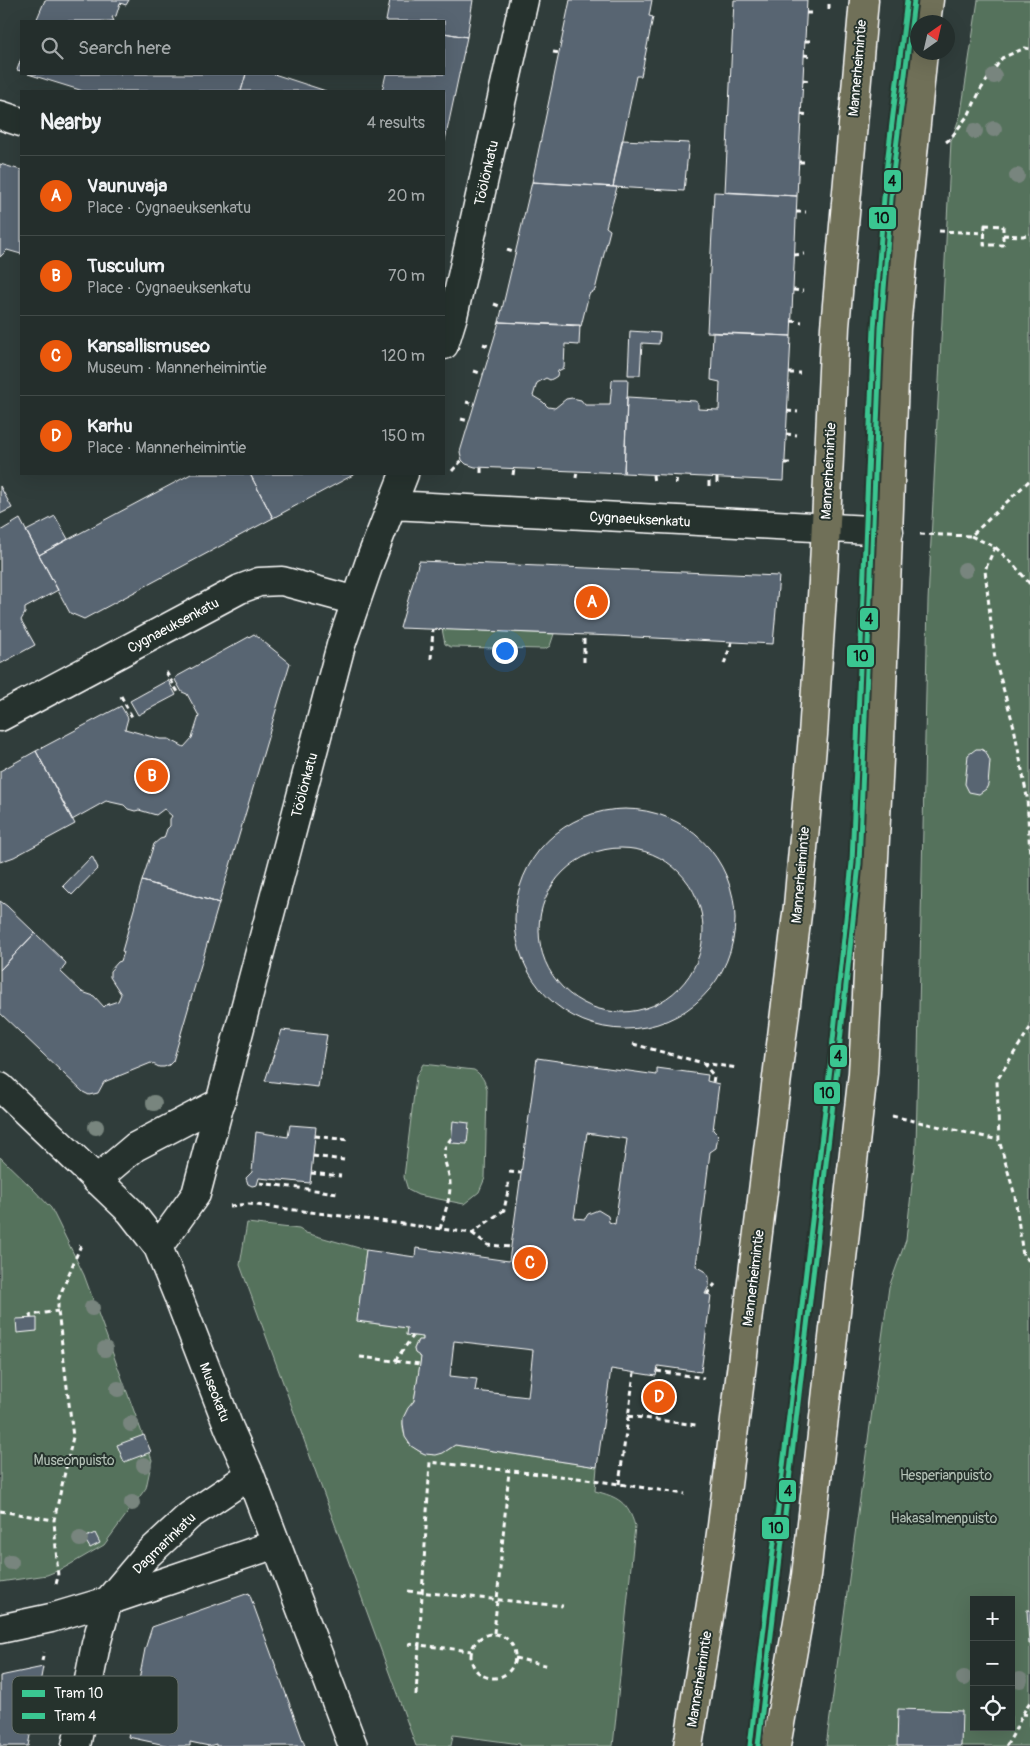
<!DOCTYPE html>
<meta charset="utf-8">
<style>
:root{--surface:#242e2c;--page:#303a38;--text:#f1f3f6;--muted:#a3a8a9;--line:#414a48;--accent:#ea580c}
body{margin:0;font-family:Pangolin,sans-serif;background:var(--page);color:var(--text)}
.controls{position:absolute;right:15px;bottom:15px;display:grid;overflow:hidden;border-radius:0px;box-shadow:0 5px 20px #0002}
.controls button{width:45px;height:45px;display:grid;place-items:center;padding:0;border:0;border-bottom:1px solid var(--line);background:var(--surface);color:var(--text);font:25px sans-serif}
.compass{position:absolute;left:910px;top:15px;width:45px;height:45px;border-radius:50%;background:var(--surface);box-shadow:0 5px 20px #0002;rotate:34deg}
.you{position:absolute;left:504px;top:650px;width:18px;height:18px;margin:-12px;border:4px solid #fff;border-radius:50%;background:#1a73e8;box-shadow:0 0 0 8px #1a73e833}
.badge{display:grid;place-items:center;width:32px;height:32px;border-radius:50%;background:var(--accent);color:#fff;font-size:16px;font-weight:700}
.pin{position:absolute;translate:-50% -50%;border:2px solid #fff;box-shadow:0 1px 5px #0006}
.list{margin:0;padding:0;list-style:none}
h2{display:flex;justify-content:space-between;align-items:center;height:65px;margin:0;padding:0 20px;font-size:21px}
h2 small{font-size:16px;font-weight:400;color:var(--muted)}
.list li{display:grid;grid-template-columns:32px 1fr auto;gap:15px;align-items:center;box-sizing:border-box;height:80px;padding:0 20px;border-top:1px solid var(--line)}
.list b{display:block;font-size:19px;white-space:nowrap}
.list p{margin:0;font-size:16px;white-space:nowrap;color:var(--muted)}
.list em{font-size:16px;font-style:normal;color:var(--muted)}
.icon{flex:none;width:28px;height:28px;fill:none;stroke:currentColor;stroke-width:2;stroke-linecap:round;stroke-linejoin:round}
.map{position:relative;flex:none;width:1030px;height:1746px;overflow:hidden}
.search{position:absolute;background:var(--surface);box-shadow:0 5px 20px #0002;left:20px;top:20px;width:425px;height:55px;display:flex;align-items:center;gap:12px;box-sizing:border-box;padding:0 18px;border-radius:0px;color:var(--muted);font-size:19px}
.panel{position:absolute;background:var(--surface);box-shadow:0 5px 20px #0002;left:20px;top:90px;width:425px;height:385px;border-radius:0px}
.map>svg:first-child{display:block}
</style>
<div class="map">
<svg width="1030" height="1746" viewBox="0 0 1030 1746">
<rect width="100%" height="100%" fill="#303d3b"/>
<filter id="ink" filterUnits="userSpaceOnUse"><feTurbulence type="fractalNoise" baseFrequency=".02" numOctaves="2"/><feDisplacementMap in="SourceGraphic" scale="10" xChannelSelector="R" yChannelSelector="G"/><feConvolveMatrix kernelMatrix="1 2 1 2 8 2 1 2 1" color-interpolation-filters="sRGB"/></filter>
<g filter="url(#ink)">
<path fill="#54725b" stroke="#aab8ad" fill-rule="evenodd" d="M978,0h52v1746h-204l63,-459 17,-47 10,-93 12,-546 23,-460 10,-28zM974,1600h37v127h-37z
M442,629l112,5 -4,12 -5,3 -94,-2 -6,-3z
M423,1064l51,6c8,5 11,11 13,20l-2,88 -6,14 -15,12 -46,-9 -10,-5 -4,-13 12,-100z
M0,1157l32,31 19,20 7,14 26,53 68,185 -6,28 -42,57 -40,23 -17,7 -47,7z
M247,1223l52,6 7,4 60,17 -9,71 50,7 -1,7 17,2v3l-6,1 -3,8 1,4 6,4c-2,13 -3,28 -7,42 -1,5 -7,10 -9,16 -7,15 3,32 18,38 10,4 24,-1 32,-8l142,22 -2,24c23,6 33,11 40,35l-22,220h-93v-2l-67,-9 -2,11h-35l-176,-481z"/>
<path fill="#586572" stroke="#fff" fill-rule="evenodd" d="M45,0h84l-3,5 -6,-2 -4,13 -4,1 2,4h-78z
M390,0h83l-6,37 -23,-4v-12h-58z
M570,0h82l-3,16 4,1 -12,59h-5l-23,111 -81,-5z
M734,0h73l-10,196 -72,-4z
M444,33l23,4 -23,108v-54h-62l4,-17h58z
M21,59v12l-4,-1z
M28,74h218l-5,17h-158z
M246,74h28l52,17h-85z
M622,140l67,3 -5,48 -71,-4z
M0,164l21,6v84l-14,-4 -7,7z
M532,182l85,5 -11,40 4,3 -15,60 -6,4 -8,32 -82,-4z
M714,192l83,4 -6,140 -84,-4z
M499,322l81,3 -1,20 -14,-1 -1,24 -6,3 -1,5 -3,2 -4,2 -4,-2 -9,5 -4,13 10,6 5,5 7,1 11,-9 6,-1 9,2 4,5h25l2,-24 2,-2h14l-4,94 -149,-6 -9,-3 -4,-4 -2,-8z
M630,331l30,2 -1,11 -17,-1 -2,32h-12z
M713,333l78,3 -7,145 -160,-8 3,-76 68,4 3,2v6l21,1 1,-28 -9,-2z
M191,474h59l23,44 -189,101 -14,-6 -31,-58z
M250,474h105l-82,44z
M0,486l12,22 -12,6z
M55,516l13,23 -29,16 -13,-24z
M20,519l38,71 -33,18v5l-4,7 14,25 -35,19v-133z
M419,561l360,15 -6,68 -158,-8 -215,-8z
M254,634l36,29 -71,240 -77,-22 12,-37 6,-5 4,-1 3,-9 3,-3v-7l2,-3 -8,-7 -8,6 -17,-5 -4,1 -7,-2 -4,-4 -18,-4 -34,19 -36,-69 85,-45 7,12 -3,11 35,10h9l15,8 8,-9 7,-22 -12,-22 -5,-2 -7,-12 1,-3z
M168,680l8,15 -38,20 -8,-14z
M976,749h5l5,3 4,9 -2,24 -2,4 -7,5 -10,-2 -4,-8 3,-29z
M36,751l39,73 -61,33 -14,5v-91z
M515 919a110 110 0 1 1 220 0a110 110 0 1 1-220 0Z
M539 930a82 82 0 1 1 164 0a82 82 0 1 1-164 0Z
M92,856l6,12 -26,27 -9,-9z
M142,881l77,22 -46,158 -4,4 -5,2h-5l-8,-4 -47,19 -6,11 -9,2 -6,-3 -83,-79v-43l35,-37 31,30 -5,9 21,20 12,4 10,11 2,-2 12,-4 3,-7 -11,-17v-6l8,-9 3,-1 3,-9 -2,-1z
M0,901l7,5 28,27 -35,37z
M282,1030l45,5 -9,52 -53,-6z
M537,1058l120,17v-7l51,7 -1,6 12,3 -6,46 5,5 -2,13 -6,4 -14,114 9,5 4,6v9l-4,8 6,1 -10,77 -43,-6 -2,10 -45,-7 -14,98 -142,-22 -12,8 -7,2 -11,-1 -6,-3 -8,-5 -6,-9 -2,-12v-7l5,-10 6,-7 6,-37 1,-7 -6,-4 -1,-4 4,-9h5v-3l-17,-2 1,-7 -50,-7 9,-71 49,7 1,-9 93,13zM587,1133l40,6 -12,85 -6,-2 -1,-6 -10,-6 -10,4 -3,5 -11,-1zM454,1341l79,9 -5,47 -53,-6 2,-12 -27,-3z
M453,1121l16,2 -2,21 -16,-1z
M290,1125l26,2 -6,56 -51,-5 -2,7 -5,1 -4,-2 -2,-6 6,-6 4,-40 32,5z
M37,1318v13l-20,2 -1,-14z
M144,1435l7,17 -27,10 -7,-17z
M95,1533l5,10 -10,5 -6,-10z
M249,1593l56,153h-89v-2l-7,2 -19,-4v4h-20l-42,-9 17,-88 7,-22z
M1027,1610h3v34h-1z
M43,1667l-15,79h-28v-70z
M898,1709l64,2 -1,35h-64z"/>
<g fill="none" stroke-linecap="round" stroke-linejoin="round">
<defs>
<path id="street" d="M0,115l21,7
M444,345l9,-29 23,-102 48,-214
M392,505c165,10 331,18 497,26
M0,717l240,-128 19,-7 23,-1 74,20
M0,1087l130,124 28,36 20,49 51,132 21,47 103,271
M96,1180l39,-33 86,-45
M158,1247l38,-53 145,-549 29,-84 34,-87
M0,1629l51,-11 57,-17 168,-57
M76,1746l20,-102 12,-43 38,-45 43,-40 61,-41"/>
<path id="primary" d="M926,22l3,-22
M688,1746l23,-142 11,-78 76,-620 15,-171 11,-169 11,-239 29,-327
M776,1746l30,-170 57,-503 17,-333 16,-412 27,-276"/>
</defs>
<use href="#street" stroke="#fff" stroke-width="31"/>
<use href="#primary" stroke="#fff" stroke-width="31"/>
<path stroke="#fff" stroke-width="3" stroke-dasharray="5 4" stroke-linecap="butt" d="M829,9v-9
M806,13h8
M805,41h8
M553,52l6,1
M804,55l8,1
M803,80l8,1
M801,114l9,1
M946,142l4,-3 19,-25 12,-25 21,-31 23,-10 5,1
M799,162h9
M796,212h10
M985,225l18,1v19h-19z
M939,231l46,2
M1003,235l20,1 7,-2
M507,250l9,3
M794,255l10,-1
M793,290l10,1
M494,304l8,3
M791,321l11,1
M483,344l8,3
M474,371l9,3
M789,373h11
M466,402l8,2
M787,411l11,1
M461,419l8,2
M786,434l11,1
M785,463h8
M452,471l10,-11
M481,473v-6
M513,475l1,-7
M653,475l1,8
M576,478l1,-7
M717,478v8
M676,484l1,-8
M709,486v-9
M920,534l51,2 59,-56
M971,536l24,11 19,18 16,19
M995,547l-10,23 10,89 19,68 13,70 3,59
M431,659l2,-30
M584,662v-27
M724,664l8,-22
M166,672l12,20
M121,696l11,21
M1030,1028l-33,52 2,60 16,56 8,60 7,5
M633,1044l70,19 35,5
M703,1063l11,13 -1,7
M892,1116l107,24
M315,1136l33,4
M313,1156l31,4
M509,1172l12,1
M311,1173l30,3
M260,1183l78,10
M230,1206l19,-2 223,29 32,-23 4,-19v-9
M440,1229c4,-14 10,-29 10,-43 1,-18 -15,-32 2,-48
M472,1233l16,12 23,2
M707,1294l8,-10
M31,1318l-1,-3 28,-4
M360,1357l60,7
M395,1361l18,-25
M657,1371l47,7
M628,1416l68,9
M619,1484l15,-111
M0,1511l54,9
M56,1584l2,-7 -4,-57 19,-83 -15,-126v-11l23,-55
M408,1591l155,15
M494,1633l15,-162
M471 1656a22 22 0 1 1 44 0a22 22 0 1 1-44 0Z
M408,1644l11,1 11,-183 156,17 99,15
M515,1658l34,8
M42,1661l2,-9
M416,1695l3,-50 52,6
M1022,1714l8,1
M1006,1746c10,-14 14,-30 24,-44"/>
<use href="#street" stroke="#26332d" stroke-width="28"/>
<use href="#primary" stroke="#706f59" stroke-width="28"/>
<defs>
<path id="tram-1" d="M750,1746l80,-678 22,-205 22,-535 12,-156 21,-172"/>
<path id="tram-2" d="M758,1746l79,-677 22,-205 22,-536 12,-155 21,-172"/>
</defs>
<use href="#tram-1" stroke="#26332d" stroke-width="9"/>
<use href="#tram-2" stroke="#26332d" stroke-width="9"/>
<use href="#tram-1" stroke="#3ac691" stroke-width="5"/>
<use href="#tram-2" stroke="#3ac691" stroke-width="5"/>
</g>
<g fill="#78857e">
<circle cx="994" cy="76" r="8"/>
<circle cx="994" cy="129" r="8"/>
<circle cx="975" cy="131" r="8"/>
<circle cx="1017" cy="176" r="8"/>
<circle cx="965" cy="570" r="8"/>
<circle cx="154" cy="1103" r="8"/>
<circle cx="96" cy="1127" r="8"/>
<circle cx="92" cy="1308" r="8"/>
<circle cx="105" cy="1349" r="8"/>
<circle cx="118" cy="1389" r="8"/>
<circle cx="131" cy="1424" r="8"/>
<circle cx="144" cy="1465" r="8"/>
<circle cx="132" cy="1503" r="8"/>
<circle cx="80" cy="1539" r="8"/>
<circle cx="11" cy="1562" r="8"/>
<circle cx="964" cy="1678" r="8"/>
<circle cx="1020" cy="1680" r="8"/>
</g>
</g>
<g text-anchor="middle" stroke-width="4" stroke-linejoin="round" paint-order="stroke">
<g font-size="14" fill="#fff" stroke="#26332d">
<text transform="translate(857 68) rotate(-85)" y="5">Mannerheimintie</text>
<text transform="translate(486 173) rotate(-77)" y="5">Töölönkatu</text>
<text transform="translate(828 471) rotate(-87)" y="5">Mannerheimintie</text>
<text transform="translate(640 519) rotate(3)" y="5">Cygnaeuksenkatu</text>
<text transform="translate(173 625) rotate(-28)" y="5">Cygnaeuksenkatu</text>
<text transform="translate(304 785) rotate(-75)" y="5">Töölönkatu</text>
<text transform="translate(800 875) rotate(-85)" y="5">Mannerheimintie</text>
<text transform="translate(753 1278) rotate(-83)" y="5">Mannerheimintie</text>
<text transform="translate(215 1392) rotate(69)" y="5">Museokatu</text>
<text transform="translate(164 1543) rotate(-44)" y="5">Dagmarinkatu</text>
<text transform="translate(699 1679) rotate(-81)" y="5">Mannerheimintie</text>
</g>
<g font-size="14" fill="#b2c0b5" stroke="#26332d">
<text x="74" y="1465">Museonpuisto</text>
<text x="946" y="1480">Hesperianpuisto</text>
<text x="944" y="1523">Hakasalmenpuisto</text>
</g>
</g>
<rect x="12" y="1676" width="166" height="58" rx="8" fill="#26332d" stroke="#67706c" stroke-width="1"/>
<rect x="22" y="1690" width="23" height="7" fill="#3ac691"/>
<rect x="22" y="1713" width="23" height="6" fill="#3ac691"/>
<g font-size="14" fill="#fff">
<text x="54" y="1698">Tram 10</text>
<text x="54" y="1721">Tram 4</text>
</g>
<g stroke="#26332d" stroke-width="2">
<rect x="883" y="169" width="19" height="24" rx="5" fill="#3ac691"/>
<rect x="868" y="206" width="29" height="24" rx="5" fill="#3ac691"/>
<rect x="859" y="607" width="20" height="24" rx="5" fill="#3ac691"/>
<rect x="846" y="644" width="29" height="24" rx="5" fill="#3ac691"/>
<rect x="829" y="1044" width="19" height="24" rx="5" fill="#3ac691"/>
<rect x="813" y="1081" width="28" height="24" rx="5" fill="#3ac691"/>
<rect x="778" y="1479" width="19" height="24" rx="5" fill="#3ac691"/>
<rect x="761" y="1516" width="29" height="24" rx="5" fill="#3ac691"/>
</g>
<g font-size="14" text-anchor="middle" font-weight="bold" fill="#111">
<text x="892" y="186">4</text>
<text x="882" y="223">10</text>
<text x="869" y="624">4</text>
<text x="861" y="661">10</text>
<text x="838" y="1061">4</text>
<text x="827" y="1098">10</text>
<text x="788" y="1496">4</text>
<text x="776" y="1533">10</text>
</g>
</svg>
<div class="controls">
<button>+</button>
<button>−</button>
<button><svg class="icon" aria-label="locate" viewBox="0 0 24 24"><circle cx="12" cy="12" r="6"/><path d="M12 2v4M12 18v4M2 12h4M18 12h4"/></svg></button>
</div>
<svg class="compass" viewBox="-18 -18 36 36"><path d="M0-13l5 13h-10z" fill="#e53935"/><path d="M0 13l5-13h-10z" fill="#a3a8a9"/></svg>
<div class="you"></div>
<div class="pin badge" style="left:592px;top:602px">A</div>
<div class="pin badge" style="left:152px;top:776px">B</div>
<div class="pin badge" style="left:530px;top:1263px">C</div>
<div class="pin badge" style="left:659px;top:1397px">D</div>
<div class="search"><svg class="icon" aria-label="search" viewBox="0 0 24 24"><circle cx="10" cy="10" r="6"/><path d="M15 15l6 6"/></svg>Search here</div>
<section class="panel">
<h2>Nearby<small>4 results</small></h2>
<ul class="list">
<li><span class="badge">A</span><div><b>Vaunuvaja</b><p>Place · Cygnaeuksenkatu</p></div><em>20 m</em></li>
<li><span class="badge">B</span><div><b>Tusculum</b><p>Place · Cygnaeuksenkatu</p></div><em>70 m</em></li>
<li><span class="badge">C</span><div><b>Kansallismuseo</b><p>Museum · Mannerheimintie</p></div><em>120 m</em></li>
<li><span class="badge">D</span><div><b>Karhu</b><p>Place · Mannerheimintie</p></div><em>150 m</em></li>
</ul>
</section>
</div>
